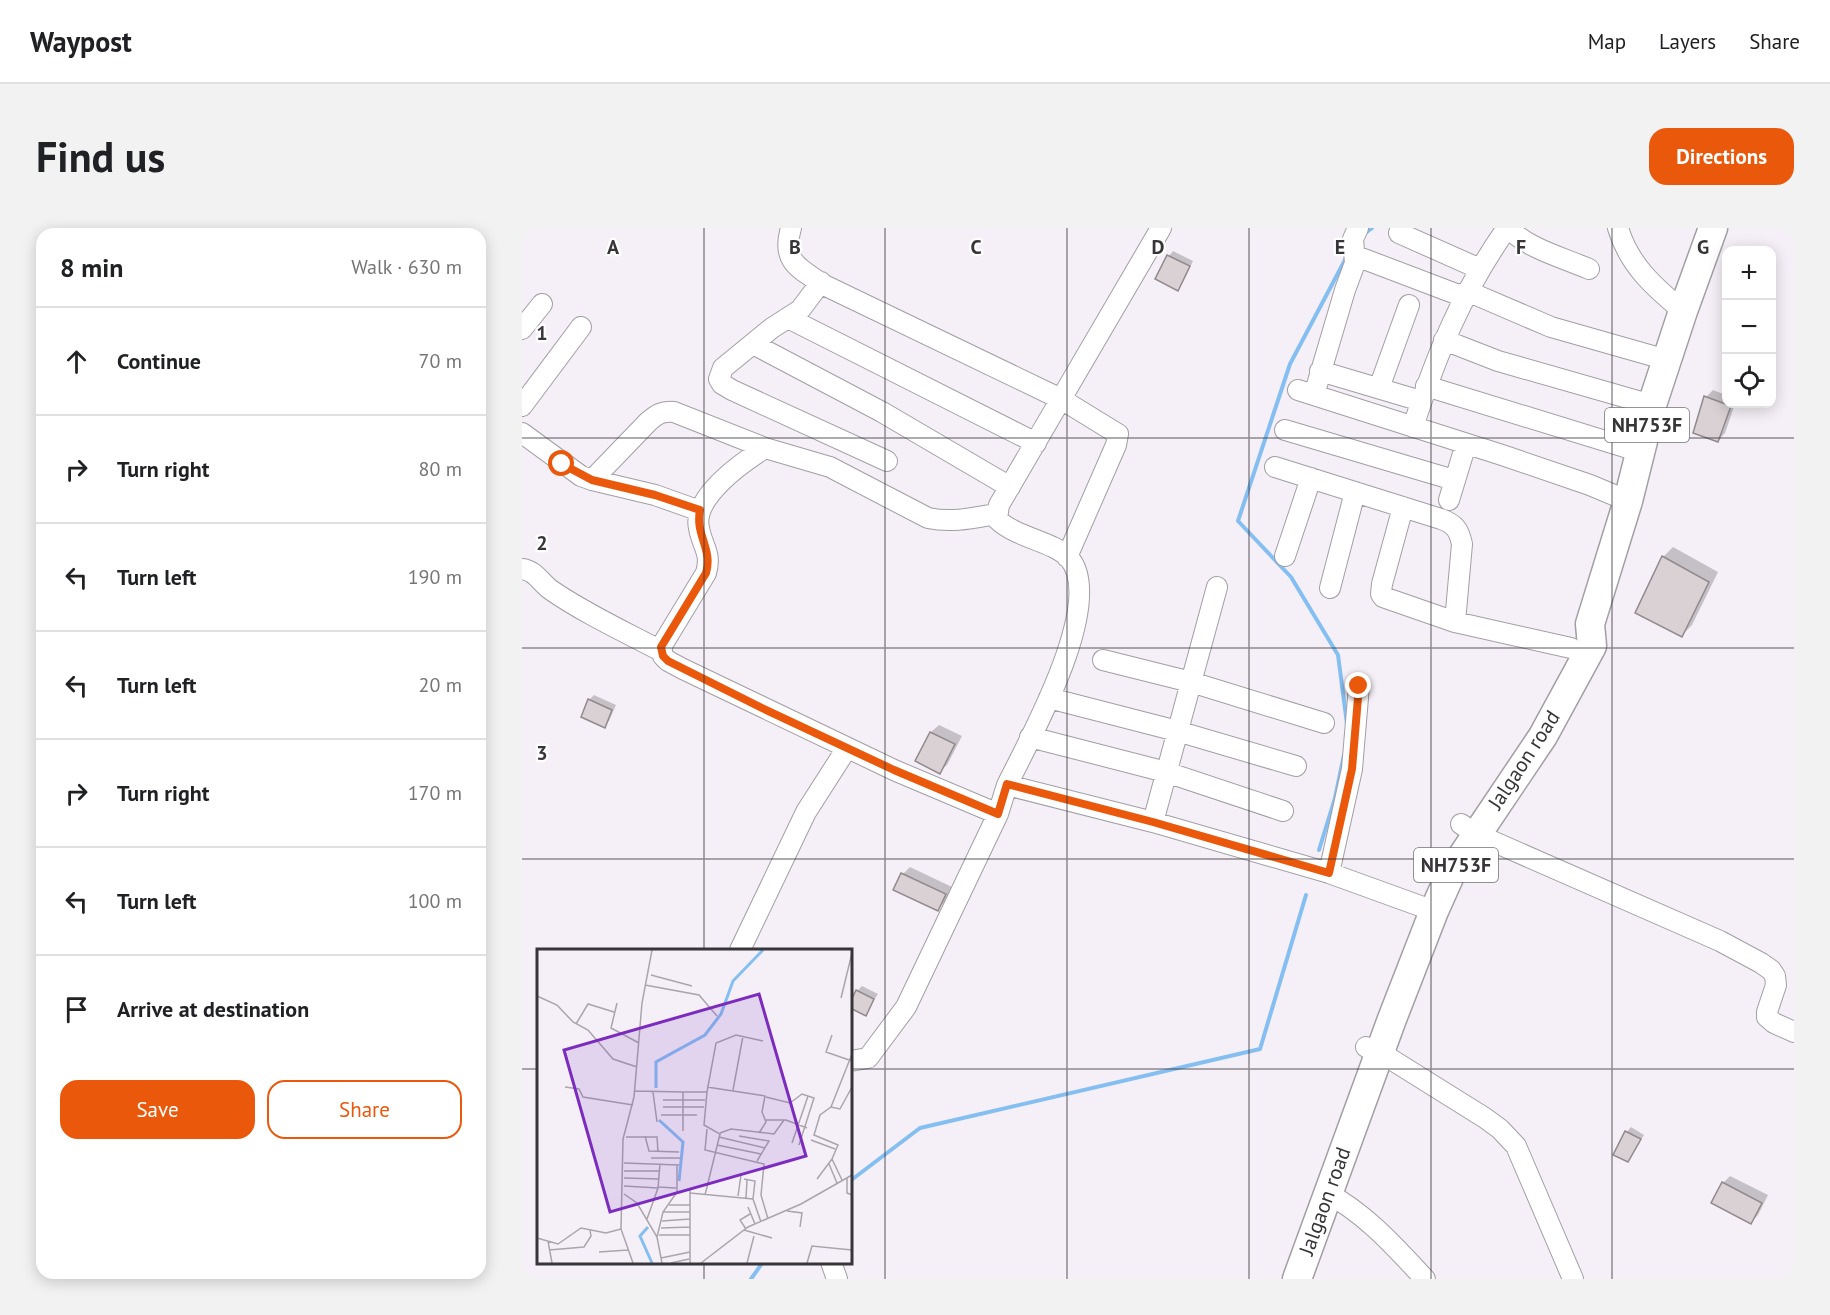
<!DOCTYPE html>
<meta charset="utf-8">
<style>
:root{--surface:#fff;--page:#f2f2f2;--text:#202124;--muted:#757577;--line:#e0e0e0;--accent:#ea580c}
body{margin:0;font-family:"PT Sans",sans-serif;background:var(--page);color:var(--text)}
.controls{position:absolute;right:18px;top:18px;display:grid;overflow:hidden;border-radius:12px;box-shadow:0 3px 15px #0003}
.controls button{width:54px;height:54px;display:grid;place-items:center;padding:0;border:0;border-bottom:2px solid var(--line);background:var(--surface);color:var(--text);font:30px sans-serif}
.stop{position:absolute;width:18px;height:18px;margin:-14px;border:4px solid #ea580c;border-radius:50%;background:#fff}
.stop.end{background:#ea580c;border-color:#fff;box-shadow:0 2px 6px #0008}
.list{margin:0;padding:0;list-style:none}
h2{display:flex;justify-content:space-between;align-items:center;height:78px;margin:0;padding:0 24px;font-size:26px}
h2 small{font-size:20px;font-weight:400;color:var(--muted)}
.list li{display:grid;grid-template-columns:39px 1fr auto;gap:18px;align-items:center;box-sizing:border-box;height:108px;padding:0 24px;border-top:2px solid var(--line)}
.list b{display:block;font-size:22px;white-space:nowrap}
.list em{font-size:20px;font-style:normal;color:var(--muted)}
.actions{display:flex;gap:12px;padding:18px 24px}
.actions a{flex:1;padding:14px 0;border:2px solid var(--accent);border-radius:18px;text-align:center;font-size:21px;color:var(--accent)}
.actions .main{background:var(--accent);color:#fff}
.icon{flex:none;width:33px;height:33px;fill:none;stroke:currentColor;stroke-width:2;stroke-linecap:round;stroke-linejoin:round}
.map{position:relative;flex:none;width:1272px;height:1051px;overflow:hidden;border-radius:18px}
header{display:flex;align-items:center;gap:36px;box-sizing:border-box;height:84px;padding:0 30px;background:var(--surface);border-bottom:2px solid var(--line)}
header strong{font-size:28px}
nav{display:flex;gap:33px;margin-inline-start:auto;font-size:21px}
.intro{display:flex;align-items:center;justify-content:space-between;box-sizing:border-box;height:144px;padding:0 36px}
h1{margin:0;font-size:42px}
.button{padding:15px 27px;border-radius:18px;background:var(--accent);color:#fff;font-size:21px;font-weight:700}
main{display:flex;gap:36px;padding:0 36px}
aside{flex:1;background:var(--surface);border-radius:18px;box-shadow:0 3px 15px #0003}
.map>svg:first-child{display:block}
</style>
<header>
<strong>Waypost</strong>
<nav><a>Map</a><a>Layers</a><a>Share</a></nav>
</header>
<div class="intro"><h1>Find us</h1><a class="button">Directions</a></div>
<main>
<aside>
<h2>8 min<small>Walk · 630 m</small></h2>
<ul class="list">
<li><svg class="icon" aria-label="ahead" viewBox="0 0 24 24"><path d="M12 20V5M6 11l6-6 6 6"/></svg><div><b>Continue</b></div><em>70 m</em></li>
<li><svg class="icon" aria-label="right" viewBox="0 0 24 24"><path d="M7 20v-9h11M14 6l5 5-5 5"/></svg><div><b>Turn right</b></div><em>80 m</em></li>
<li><svg class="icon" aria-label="left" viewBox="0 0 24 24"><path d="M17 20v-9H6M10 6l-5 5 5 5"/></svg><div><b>Turn left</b></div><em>190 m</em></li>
<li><svg class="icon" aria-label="left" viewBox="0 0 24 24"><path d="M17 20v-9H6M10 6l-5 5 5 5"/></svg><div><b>Turn left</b></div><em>20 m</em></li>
<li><svg class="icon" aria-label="right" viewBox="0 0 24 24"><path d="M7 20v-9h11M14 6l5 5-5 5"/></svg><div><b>Turn right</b></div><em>170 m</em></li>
<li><svg class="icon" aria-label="left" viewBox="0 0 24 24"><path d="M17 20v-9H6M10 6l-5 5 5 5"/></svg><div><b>Turn left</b></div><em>100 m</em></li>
<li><svg class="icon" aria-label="arrive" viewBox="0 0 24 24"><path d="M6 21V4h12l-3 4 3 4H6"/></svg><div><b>Arrive at destination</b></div></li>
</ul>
<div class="actions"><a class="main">Save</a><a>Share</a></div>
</aside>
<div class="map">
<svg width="1272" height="1051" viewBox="0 0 1272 1051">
<rect width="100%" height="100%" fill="#f5f0f7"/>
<path fill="#0003" d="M651,23l20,10 -11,23 -5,5 -20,-10 12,-23z
M1191,162l13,5v9h9l-10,29 -7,8 -12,-44z
M1151,319l45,25 -26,53 -10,10 -46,-22 27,-56z
M72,467l22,10 -7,16 -5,5 -21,-10 7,-17z
M417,497l23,11 -15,29 -8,7 -22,-12 14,-28z
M388,639l42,20 -7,15 -8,7 -34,-35z
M340,758l16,8 -13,20 -8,-23z
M1109,899l13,8 -16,26 -13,-6 12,-23z
M1208,948l38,19 -10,20 -7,7 -28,-39z"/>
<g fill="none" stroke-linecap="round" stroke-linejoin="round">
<path stroke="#85bff2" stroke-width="4" d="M841,7l9,-7
M824,30l-56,106 -52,157 53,56 47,78 9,69
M797,622l16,-52 9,-43
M328,953l70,-53 340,-79 46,-154
M229,1051l12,-17"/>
</g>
<path fill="#d9d1d4" stroke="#91898c" stroke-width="1.5" d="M645,27l23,11 -12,25 -23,-12z
M1182,168l27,10 -13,36 -25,-9z
M1140,328l47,26 -27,55 -47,-24z
M66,471l24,11 -7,18 -24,-11z
M408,504l25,12 -15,30 -25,-13z
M379,645l45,21 -8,17 -45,-21z
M334,762l18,9 -8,17 -16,-8v-5z
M1103,903l16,8 -13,23 -15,-7z
M1200,954l40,21 -11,21 -40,-21z"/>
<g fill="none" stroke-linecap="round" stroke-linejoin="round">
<defs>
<path id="minor" d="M269,0c-10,34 8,40 33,57l237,114 57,35 -2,11 -49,112
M986,0c21,21 53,29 81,41
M1096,0c11,37 36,59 65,83
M877,5l81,36
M834,28l108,41
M299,54l-21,28 -28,18 -49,40 -4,11 3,5 10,6 155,71
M945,63l84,36 116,33
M266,90l248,125
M0,101l20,-25
M922,112l54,21 154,44
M231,116l129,68 128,75
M798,143l101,30
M904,158l215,66
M857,160l30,-83
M776,162l204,65 88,30 38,16
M792,167l31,-105 10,-27 -2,-24 5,-11
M0,178l59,-79
M891,199c24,-74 49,-135 94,-199
M763,202l169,50
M0,205l59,43 11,4 63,15 45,16
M243,220c-22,14 -73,49 -66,80 3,18 13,25 7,45l-45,74 2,9 5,5 15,8 211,101 104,44
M753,239l166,52c14,5 18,11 21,25l-7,78
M70,252l56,-58c9,-8 14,-11 26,-10l91,36 65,19 98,51c24,5 45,0 68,-4
M927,272l17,-56
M881,279l-21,77 -1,10 2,3 72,25 116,26
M763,328l26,-78
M0,341c14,2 18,13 29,21 33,23 74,42 110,61
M695,359l-64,235 176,51 105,38
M808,360l25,-96
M581,432l88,22 133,41
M527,470l128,33 119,35
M508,509l136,35 117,39
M485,557c22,-45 100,-183 62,-227 -16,-17 -53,-20 -72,-39l2,-14 162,-277
M939,596l15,10 244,107 41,22 10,7 4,6 1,9 -9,27v5l7,6 20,9
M807,645l23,-104 7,-83
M218,722l66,-138 41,-64
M844,819l15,6 104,65 15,11 16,17 57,133
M328,833l18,-3 38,-51 92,-193 9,-29 146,37
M805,965c39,21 68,54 98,86
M309,1034l6,17"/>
<path id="highway" d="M775,1051l95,-260 42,-108 17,-38 92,-137 49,-90 -2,-22 38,-123 24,-96 31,-94 30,-83"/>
</defs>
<use href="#minor" stroke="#a29ea4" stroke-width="22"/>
<use href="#highway" stroke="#a29ea4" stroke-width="31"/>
<use href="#minor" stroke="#fff" stroke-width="20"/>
<use href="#highway" stroke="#fff" stroke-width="28"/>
</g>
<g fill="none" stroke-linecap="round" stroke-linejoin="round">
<path stroke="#ea580c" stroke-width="8" d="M40,236l30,16 63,15 45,15c-5,25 13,39 6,63l-45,74 2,9 5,5 94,47 132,62 104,44 9,-30 146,38 176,51 23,-104 7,-83"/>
</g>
<path fill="none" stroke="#373538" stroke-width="1.5" stroke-opacity="0.55" d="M182,0v722M363,0v1051M545,0v1051M727,0v1051M909,0v1051M1090,0v1051M0,210h1272M0,420h1272M0,631h1272M0,841h16M328,841h944M182,1034v17"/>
<g text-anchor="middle" stroke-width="4.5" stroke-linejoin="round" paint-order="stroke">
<g fill="#fff" stroke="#737274" stroke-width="1.5">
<rect x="1083" y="180" width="84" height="34" rx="4.5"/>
<rect x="892" y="620" width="84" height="34" rx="4.5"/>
</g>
<g font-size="20" font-weight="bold" fill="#373538">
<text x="1125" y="204">NH753F</text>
<text x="934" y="644">NH753F</text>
</g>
<g font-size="21" fill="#373538" stroke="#fff">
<text transform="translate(1002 532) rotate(-57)" y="7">Jalgaon road</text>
<text transform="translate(803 973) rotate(-70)" y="7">Jalgaon road</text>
</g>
</g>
<g transform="translate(15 721)">
<rect width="315" height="315" fill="#f5f0f7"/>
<path fill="none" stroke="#85bff2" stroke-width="3" d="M119,139v-26l49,-27 16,-21 12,-33 30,-31M122,171l24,22 -4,39M111,278l-8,9 12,27"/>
<path fill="none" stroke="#a9a5ab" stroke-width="1.5" d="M114,26l41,11M108,36l54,10 18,21M0,47l20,9 16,17 15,8 25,29 24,8M304,49l11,-45M80,54l-6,25 28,15M39,75l12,-20 26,8M295,86l-6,17 26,9M28,138l14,2 4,8 50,8M170,138l58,9 -3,16 4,10 -7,11M196,141l10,-54M98,142l48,1v39M116,143l4,30M146,143h24l9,-49 20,-8 27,6M229,148l24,6 12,-9 12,4 -15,47M126,151h42M126,158h41M294,158l21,-53M124,166h36M229,171h20l21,8M170,180l-2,21 59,14 -3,31 7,24M183,184l11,-4 43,5 10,-14M108,187l4,15 30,1M202,187l30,5 -12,20M89,188h31l1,15M182,188l46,11M274,191l24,9M255,194l16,-47M180,196l44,9M114,209h29M87,214l55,2M292,215l8,19M87,222h36M87,229l35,1M310,229v15l5,2M207,230l11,2 -2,18 8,23M280,230l15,-20M305,231l-10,-21 6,-14 -24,-10 6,-20 11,-8 9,2 12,-22M87,237l34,2M121,238l18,1M153,241v73M153,244l63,6M87,245l13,9 20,34 5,26M168,246l15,-61 -16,-9 3,-33M201,247l3,-21M209,249l1,-18M132,256h21M211,258l7,17M250,262l15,2 -2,14M126,263h27M110,270l11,-31 2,-24M125,272l28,-2M124,279l29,-1M209,280l-6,-9 10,-6M207,281l28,8M122,286h31M120,288l6,-25 14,-20v-27M0,289l21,6 23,-16 25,5 15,-4M11,292l4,22M12,301l35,-3 7,-11 -1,-6M62,303l29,-2M124,309l29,-6M96,314l-12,-34 2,-90 11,-42 8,-94 10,-53M134,314l18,-4M164,314l47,-36 53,-23 51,-29M210,314l7,-27M270,314l5,-17 40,4"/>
<path fill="#7b2cbf" fill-opacity="0.15" stroke="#7b2cbf" stroke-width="3" d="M222,45l47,162 -196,56 -46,-162z"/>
<rect width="315" height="315" fill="none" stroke="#373538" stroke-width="3"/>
</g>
<g font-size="20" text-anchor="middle" font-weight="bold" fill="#373538" stroke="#fff" stroke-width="4.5" stroke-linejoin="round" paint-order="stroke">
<text x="91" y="26">A</text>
<text x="273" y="26">B</text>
<text x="454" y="26">C</text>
<text x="636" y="26">D</text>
<text x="818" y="26">E</text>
<text x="999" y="26">F</text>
<text x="1181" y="26">G</text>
<text x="20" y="112">1</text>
<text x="20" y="322">2</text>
<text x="20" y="532">3</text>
</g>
</svg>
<div class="controls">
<button>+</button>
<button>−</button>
<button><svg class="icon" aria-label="locate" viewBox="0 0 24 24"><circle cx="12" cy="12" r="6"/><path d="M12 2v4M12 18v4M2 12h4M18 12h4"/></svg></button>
</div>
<div class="stop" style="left:40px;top:236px"></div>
<div class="stop end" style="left:837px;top:458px"></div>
</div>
</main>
